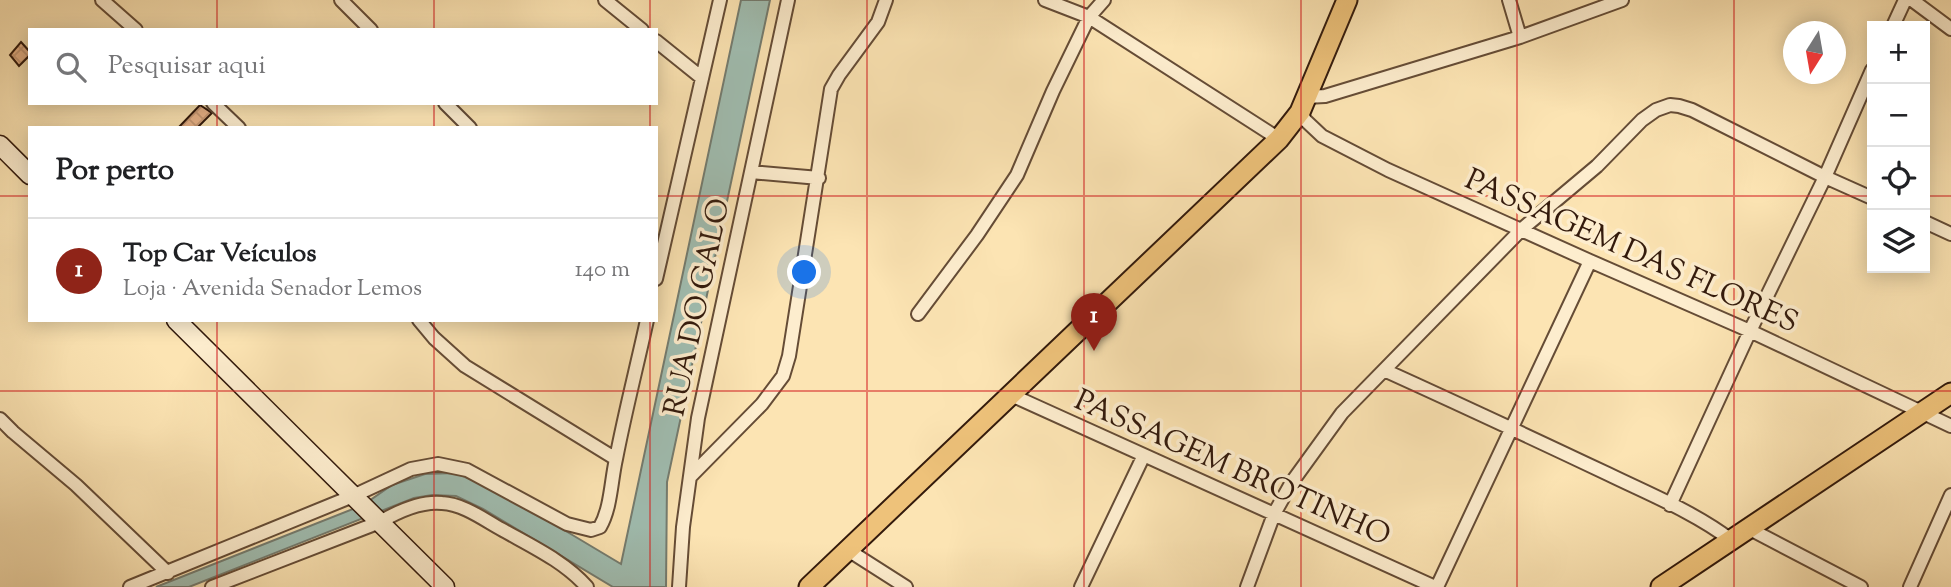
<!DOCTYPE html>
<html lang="pt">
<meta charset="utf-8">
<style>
:root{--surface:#fff;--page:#f2f2f2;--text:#202124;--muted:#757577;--line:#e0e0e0;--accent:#8f2418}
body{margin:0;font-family:"Sorts Mill Goudy",serif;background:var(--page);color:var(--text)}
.controls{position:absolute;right:21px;top:21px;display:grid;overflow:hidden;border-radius:0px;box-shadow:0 4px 18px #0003}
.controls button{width:63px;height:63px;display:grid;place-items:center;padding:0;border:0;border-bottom:2px solid var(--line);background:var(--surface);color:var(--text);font:35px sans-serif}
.compass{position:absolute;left:1783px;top:21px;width:63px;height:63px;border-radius:50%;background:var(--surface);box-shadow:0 4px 18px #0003;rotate:191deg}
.you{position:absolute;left:805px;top:273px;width:24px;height:24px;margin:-18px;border:5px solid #fff;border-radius:50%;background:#1a73e8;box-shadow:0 0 0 10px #1a73e833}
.badge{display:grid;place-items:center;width:46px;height:46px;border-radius:50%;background:var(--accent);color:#fff;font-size:23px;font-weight:700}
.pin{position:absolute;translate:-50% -58px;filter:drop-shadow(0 2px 4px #0008)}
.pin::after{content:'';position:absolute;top:37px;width:24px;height:21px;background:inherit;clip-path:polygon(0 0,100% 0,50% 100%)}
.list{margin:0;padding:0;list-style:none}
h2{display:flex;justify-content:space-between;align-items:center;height:91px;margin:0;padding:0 28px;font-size:30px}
h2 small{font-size:23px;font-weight:400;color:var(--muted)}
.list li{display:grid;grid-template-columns:46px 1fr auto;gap:21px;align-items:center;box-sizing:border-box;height:105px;padding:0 28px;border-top:2px solid var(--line)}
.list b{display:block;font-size:26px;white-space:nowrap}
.list p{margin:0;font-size:23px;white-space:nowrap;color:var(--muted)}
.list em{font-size:23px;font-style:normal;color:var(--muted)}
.icon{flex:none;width:38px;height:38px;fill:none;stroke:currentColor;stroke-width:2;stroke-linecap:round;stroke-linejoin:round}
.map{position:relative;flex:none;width:1951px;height:587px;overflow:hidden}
.search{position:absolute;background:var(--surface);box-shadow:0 4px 18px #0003;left:28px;top:28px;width:630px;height:77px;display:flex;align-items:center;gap:18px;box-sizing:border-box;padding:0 24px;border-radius:0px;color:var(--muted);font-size:26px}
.panel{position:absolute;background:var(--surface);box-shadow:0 4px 18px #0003;left:28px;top:126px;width:630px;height:196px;border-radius:0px}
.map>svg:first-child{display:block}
</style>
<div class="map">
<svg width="1951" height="587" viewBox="0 0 1951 587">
<defs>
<pattern id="building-cross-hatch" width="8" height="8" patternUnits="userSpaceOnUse" patternTransform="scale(1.75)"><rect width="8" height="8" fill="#eab488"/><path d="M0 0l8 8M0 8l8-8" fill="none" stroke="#c99a74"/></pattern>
</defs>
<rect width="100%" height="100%" fill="#fce4b3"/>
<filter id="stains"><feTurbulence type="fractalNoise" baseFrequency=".00286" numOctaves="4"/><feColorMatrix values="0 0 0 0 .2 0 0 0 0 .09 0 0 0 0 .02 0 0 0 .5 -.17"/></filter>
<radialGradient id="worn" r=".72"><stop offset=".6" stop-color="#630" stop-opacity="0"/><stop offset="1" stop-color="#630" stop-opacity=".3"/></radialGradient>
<path fill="#a0beb2" stroke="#747c70" stroke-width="2" d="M741,0h29l-103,482 -1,105h-53l-130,-78 -27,-13 -24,-1 -18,3 -225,89h-33l207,-82 29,-20 33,-11 30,-1 21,8 68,37 77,46z"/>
<path fill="url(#building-cross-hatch)" stroke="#331a0c" stroke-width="2" d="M21,42l9,10v3l-11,11 -9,-11z
M200,105l12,8 -15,15h-19z"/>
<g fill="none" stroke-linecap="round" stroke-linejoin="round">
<defs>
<path id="street" d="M102,0l34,30
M341,0l30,30
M605,0l37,30
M1045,0l44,17 190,122
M1509,0l11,37
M1912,0l39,29
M1893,26l12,-26
M656,41l46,37
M1306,97l19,-1 195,-59 102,-37
M213,103l26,25
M445,103l25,25
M1300,112l5,8 17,16 66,34 202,91 160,70 201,95
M751,172l68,6
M1925,222l26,12
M656,279l64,-279
M918,314l59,-79 40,-60 36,-84 36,-74 15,-17
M419,320l15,18 31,28 151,93
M1384,370c75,34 150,69 224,104 41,20 86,38 123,66
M1009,394l426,193
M0,419l13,13 63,53 92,88
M691,476l71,-72 21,-28 6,-20 42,-267 8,-14 39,-53 8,-22
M1670,505l80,-174 75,-154 47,-107
M1748,528l113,59
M848,550l58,37
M130,587l223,-91 58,-27 27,-5 29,6 100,54 24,6 9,-3c11,-19 11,-46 16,-68 9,-47 21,-93 31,-139
M212,587l168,-65c17,-10 41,-21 62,-19 21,1 41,16 59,26 30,17 63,32 86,58
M679,587l4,-60 15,-109 90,-418
M1081,587l62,-130
M1247,587l27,-73 18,-32 50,-69 180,-184 75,-63 45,-46 14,-10 14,-5 9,1 13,4 133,67 47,21
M1437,587l153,-326
M1910,587l41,-92"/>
<path id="secondary" d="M0,145l30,30
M176,320l269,267"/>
<path id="primary" d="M809,587l470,-448 21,-27 47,-112
M1661,587l290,-194"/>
</defs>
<use href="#street" stroke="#654c36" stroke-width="16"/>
<use href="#secondary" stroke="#331a0c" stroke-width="21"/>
<use href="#primary" stroke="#331a0c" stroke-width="23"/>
<use href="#street" stroke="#fdedce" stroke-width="12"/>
<use href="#secondary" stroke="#fdedce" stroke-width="18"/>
<use href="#primary" stroke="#eec27a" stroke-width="19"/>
</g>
<path fill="none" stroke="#d62828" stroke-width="2" stroke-opacity="0.55" d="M217,0v30M434,0v30M650,0v30M867,0v587M1084,0v587M1301,0v587M1517,0v587M1734,0v587M217,103v25M434,103v25M650,103v25M0,196h30M656,196h1216M1925,196h26M217,320v267M434,320v267M650,320v267M0,391h1951"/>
<g text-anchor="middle" stroke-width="7" stroke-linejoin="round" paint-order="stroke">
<g font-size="30" fill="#331a0c" stroke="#fdedce">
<text transform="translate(1632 250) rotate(24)" y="10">PASSAGEM DAS FLORES</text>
<text transform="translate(696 307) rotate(-78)" y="10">RUA DO GALO</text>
<text transform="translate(1233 467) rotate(24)" y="10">PASSAGEM BROTINHO</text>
</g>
</g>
<rect width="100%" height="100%" filter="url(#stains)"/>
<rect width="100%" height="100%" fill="url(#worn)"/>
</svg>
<div class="controls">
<button>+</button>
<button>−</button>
<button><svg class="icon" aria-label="locate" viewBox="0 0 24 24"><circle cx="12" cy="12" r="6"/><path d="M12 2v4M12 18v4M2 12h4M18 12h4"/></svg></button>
<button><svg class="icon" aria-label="layers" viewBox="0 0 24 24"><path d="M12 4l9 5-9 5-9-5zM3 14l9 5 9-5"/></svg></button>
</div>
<svg class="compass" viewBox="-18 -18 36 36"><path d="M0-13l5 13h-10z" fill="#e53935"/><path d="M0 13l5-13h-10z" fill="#757577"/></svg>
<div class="you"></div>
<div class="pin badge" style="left:1094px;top:351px">1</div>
<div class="search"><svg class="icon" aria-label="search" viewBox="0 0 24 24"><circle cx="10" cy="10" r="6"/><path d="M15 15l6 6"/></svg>Pesquisar aqui</div>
<section class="panel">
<h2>Por perto<small></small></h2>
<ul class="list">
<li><span class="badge">1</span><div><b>Top Car Veículos</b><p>Loja · Avenida Senador Lemos</p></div><em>140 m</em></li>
</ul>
</section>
</div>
